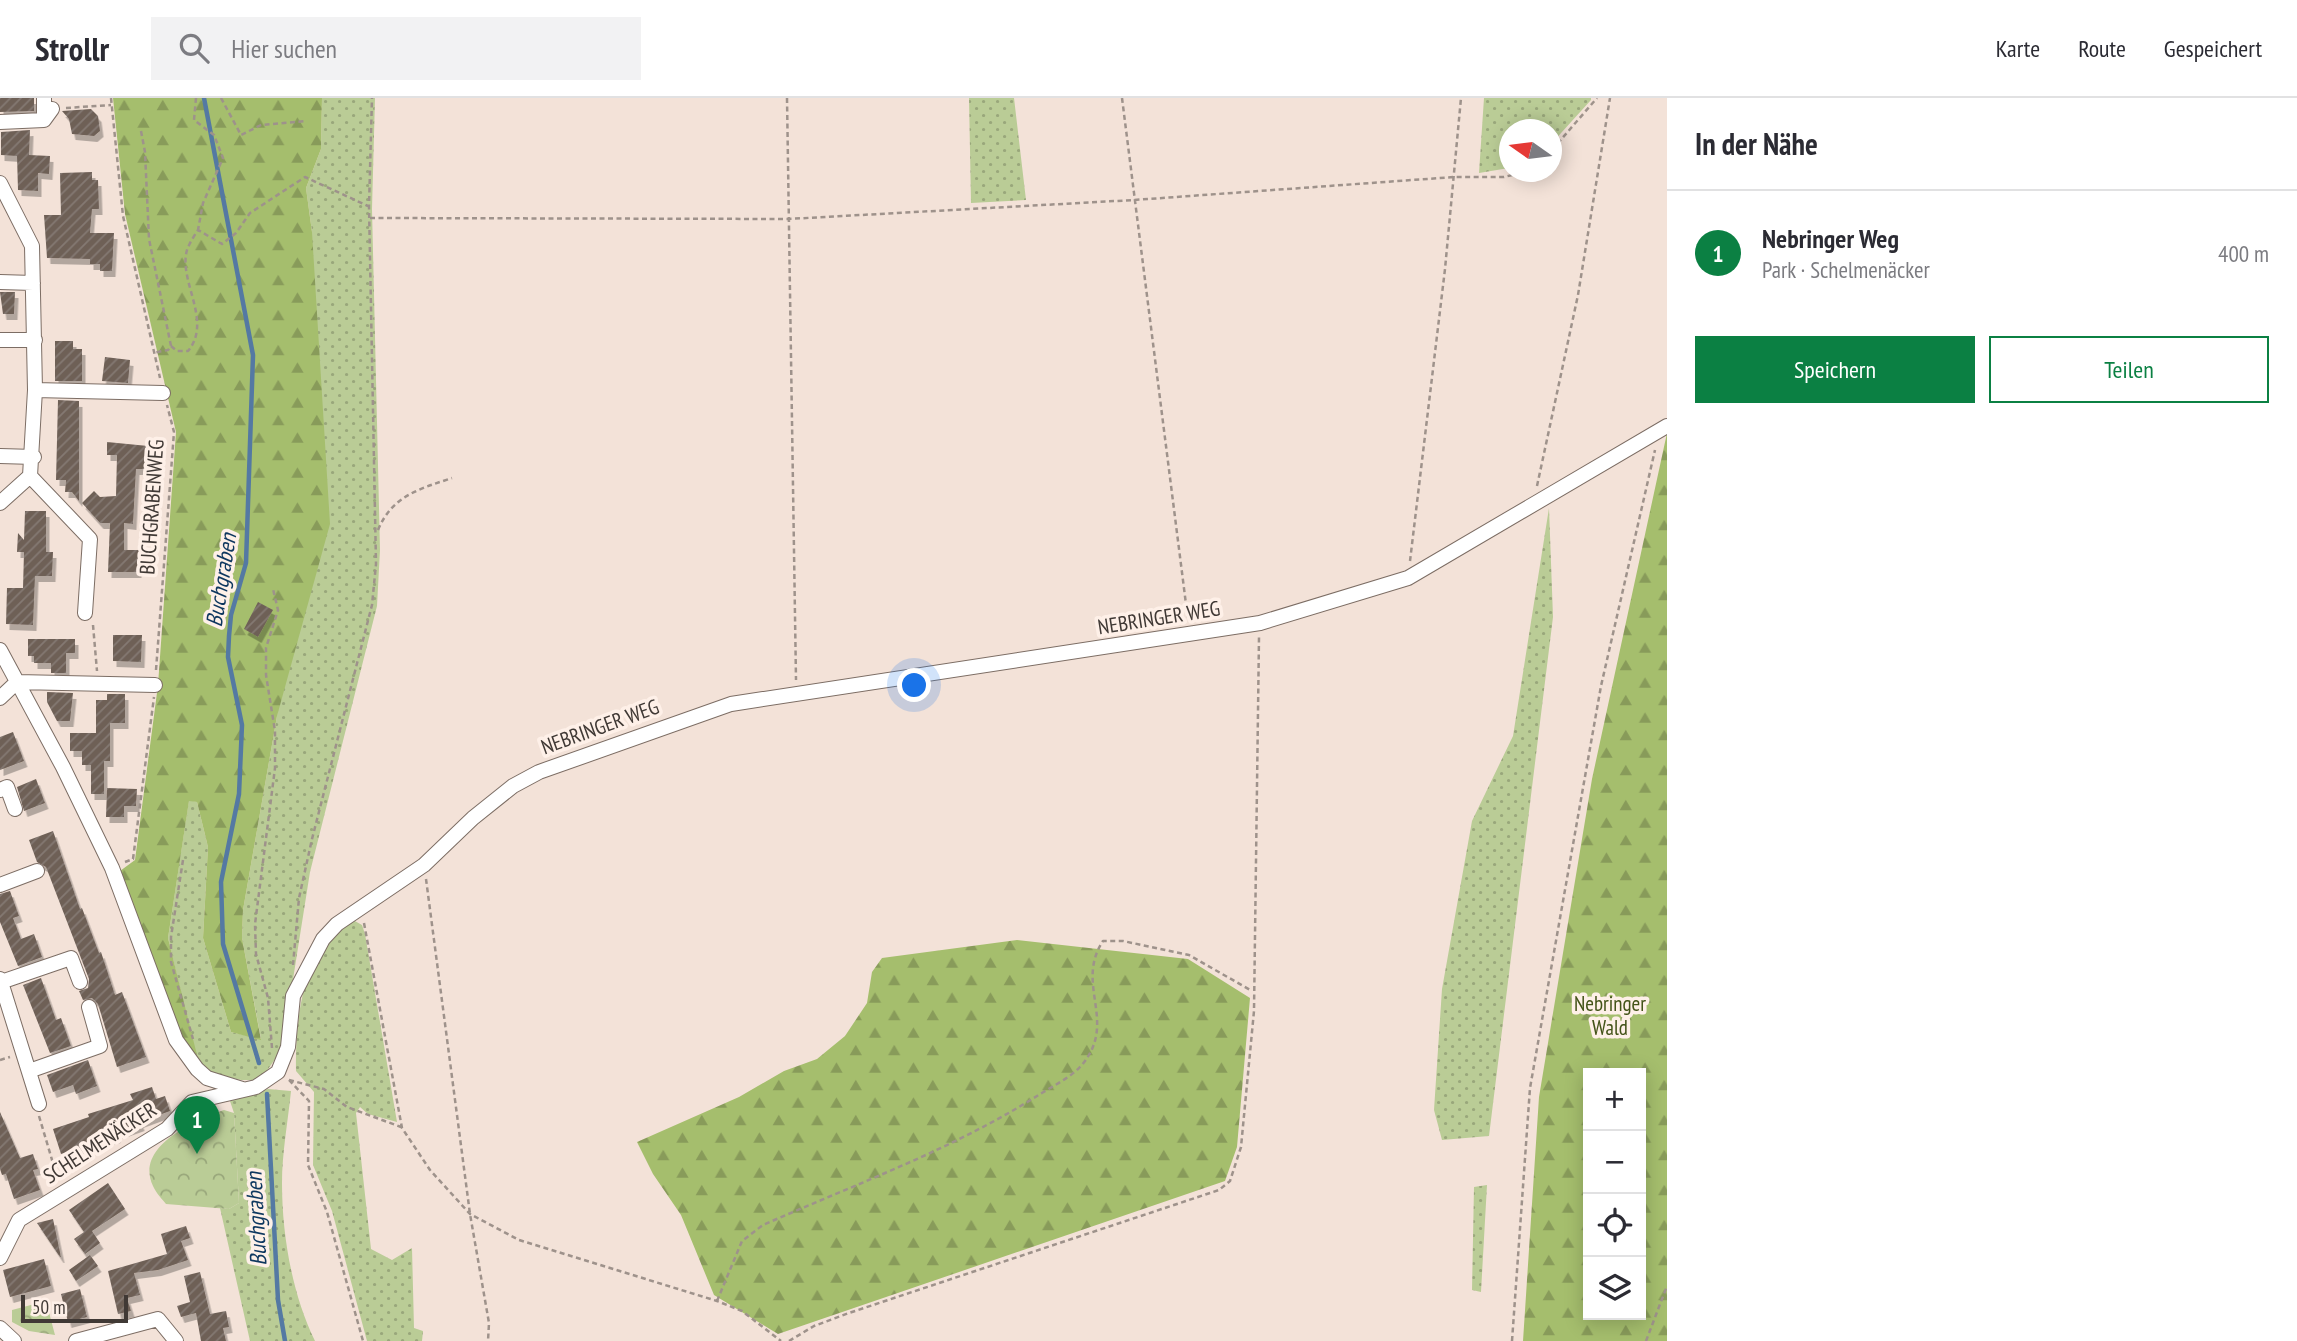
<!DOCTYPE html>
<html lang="de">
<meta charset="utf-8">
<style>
:root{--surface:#fff;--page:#f2f2f3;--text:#2b2b33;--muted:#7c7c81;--line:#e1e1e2;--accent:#0b8043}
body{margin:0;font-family:"PT Sans Narrow",sans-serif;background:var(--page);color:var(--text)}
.controls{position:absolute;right:21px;bottom:21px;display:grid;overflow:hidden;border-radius:0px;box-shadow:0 4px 18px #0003}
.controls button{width:63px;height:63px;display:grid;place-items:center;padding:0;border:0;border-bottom:2px solid var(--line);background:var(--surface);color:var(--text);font:35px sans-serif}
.compass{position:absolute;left:1499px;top:21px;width:63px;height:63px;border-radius:50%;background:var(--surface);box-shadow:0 4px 18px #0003;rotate:284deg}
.scale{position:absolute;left:21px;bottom:18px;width:107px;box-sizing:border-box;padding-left:7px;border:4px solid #403935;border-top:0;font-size:19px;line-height:24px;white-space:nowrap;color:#403935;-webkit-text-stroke:5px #fef0e8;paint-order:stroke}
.you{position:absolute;left:915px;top:588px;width:24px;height:24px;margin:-18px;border:5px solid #fff;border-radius:50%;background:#1a73e8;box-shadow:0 0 0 10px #1a73e833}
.badge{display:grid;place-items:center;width:46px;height:46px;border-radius:50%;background:var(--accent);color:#fff;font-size:23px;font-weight:700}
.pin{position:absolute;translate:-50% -58px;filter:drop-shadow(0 2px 4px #0008)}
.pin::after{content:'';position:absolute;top:37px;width:24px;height:21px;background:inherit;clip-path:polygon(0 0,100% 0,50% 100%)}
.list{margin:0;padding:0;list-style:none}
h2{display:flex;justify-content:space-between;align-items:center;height:91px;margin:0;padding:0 28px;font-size:30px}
h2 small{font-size:23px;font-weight:400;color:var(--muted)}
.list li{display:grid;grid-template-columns:46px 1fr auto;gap:21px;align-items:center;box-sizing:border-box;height:126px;padding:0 28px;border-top:2px solid var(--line)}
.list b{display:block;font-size:26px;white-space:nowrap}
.list p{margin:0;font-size:23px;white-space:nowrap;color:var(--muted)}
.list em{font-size:23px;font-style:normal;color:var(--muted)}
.actions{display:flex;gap:14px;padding:21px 28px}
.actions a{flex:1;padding:16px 0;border:2px solid var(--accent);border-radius:0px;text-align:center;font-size:24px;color:var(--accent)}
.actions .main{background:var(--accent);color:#fff}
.icon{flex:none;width:38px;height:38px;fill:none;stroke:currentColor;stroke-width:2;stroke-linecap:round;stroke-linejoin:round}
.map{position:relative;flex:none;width:1667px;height:1243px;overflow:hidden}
header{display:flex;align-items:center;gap:42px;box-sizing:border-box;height:98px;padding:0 35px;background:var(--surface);border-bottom:2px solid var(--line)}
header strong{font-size:33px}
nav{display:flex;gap:38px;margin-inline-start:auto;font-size:24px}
.search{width:490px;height:63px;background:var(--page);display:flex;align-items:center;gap:18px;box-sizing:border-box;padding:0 24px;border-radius:0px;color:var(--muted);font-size:26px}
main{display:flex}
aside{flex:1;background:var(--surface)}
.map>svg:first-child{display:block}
</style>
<header>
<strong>Strollr</strong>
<div class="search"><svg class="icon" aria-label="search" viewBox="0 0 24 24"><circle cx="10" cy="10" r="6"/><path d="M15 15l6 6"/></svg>Hier suchen</div>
<nav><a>Karte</a><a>Route</a><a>Gespeichert</a></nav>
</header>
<main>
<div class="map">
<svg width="1667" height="1243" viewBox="0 0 1667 1243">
<defs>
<pattern id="grass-dots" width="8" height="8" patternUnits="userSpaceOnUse" patternTransform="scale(1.75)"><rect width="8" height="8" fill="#bacc96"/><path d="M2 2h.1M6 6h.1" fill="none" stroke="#99a77b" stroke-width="1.8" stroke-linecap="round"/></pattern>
<pattern id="forest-firs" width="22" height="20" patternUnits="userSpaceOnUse" patternTransform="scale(1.75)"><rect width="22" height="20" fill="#a5be6d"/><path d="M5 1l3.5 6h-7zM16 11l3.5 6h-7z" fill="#889b5a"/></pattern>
<pattern id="park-crowns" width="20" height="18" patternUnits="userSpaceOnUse" patternTransform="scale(1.75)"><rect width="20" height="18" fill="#bacc96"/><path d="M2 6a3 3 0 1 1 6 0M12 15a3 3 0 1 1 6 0" fill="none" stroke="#99a77b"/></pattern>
<pattern id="building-hatch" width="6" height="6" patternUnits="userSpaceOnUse" patternTransform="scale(1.75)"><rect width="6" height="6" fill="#6e6057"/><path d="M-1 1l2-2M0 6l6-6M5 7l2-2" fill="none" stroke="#847972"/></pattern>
<filter id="shadow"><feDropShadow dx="3.5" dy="6" stdDeviation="0" flood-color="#0004"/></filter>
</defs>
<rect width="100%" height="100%" fill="#f3e2d8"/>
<path fill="url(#grass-dots)" d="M322,0h53l-3,111 8,341 -3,56 -67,266 -28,177 -18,26 -11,5h-12l-26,-6 -15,-9 -14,-19 10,8 -28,-116 21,-138 8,2 11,45 -5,91 28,94 30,7 -19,-101 1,-28 34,-194 35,-484 -6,-44 15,-39z
M969,0h45l12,102 -55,3z
M1484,0h107v2l-39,43v-13h-42l-1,38 -30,5z
M1549,410l4,109 -64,519 -47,4 -8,-30 8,-121 30,-168 41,-85z
M353,822l9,5 3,9 32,188 -29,-8 -8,-7 -4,6 15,136 21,11 20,-12 2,80 9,3 -1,10h-55l-35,-130 -19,-46 1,-73 -18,-21c-1,-49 6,-126 57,-151z
M268,991l23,2c-3,30 -9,62 -9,92 0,52 10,111 33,158h-65l-30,-133 9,1 10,-6 -5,-90 -4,-12z
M1487,1087l-6,107 -9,-2 2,-103z"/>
<path fill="url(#forest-firs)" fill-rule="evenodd" d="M113,0h209l-1,51 -15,39 6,44 18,292 -53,192 -34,194 -1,28 19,102 -30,-8 -28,-94 5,-91 -11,-45 -8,-1 -21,137 29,117 -11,-9 -66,-175 15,-11 23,-175 18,-253 -51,-218z
M1667,335v908h-144l16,-244 53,-318zM1588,975h53v242h-53z
M1017,842l171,19 62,39 -13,149 -12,34 -447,153 -64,-39 -33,-80 -28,-41 -16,-32 102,-45 45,-26 33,-12 28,-23 22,-33 5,-31 10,-14z"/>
<path fill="url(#park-crowns)" d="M224,1012l10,3 5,90 -10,6 -63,-5c-4,-5 -10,-11 -13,-18 -19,-40 43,-66 71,-76z
M46,1203l9,34 -26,-4 -17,-9v-12z"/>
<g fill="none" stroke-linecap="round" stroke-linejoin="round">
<path stroke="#5479a3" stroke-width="4.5" d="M204,0l49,257 -7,208 -15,52 -2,21 -1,21 14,68 -3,69 -18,88 2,62 36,119
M267,996l11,206 7,41"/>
</g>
<path fill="url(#building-hatch)" filter="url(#shadow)" d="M0,0h34v13l-34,1z
M91,11l7,7 2,15 -6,5 -22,-2 -3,-15 -7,-8z
M30,32l-1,25 21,1 -1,18 -11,-1v18l-20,-1 -1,-34 -16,-1v-23z
M92,74v8h6l1,29h-7l-2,24h24l-2,38h-12v-7h-10v-5l-43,-1 -3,-43h17l-1,-42z
M0,194h15l-1,22h-11z
M55,243h18v8h9v32h-27z
M105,259l25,3 -2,23 -26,-2z
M58,302l21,1v100l-7,-9h-7l1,-12h-10z
M107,344l41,4 -1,23h-11l-3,55 -9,-1v27h15l-1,22h-30l2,-49h-10l-18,-20 12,-12 6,6 16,-1 1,-41h-10z
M25,413h21v41h7l-1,24h-17l-2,49 -27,-1 1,-36h16l1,-36h-7l1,-19 6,7z
M258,504l15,8 -15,27 -14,-8z
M113,537h29l-1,27 -28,-1z
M28,541h47v14h-9v20h-15v-10h-17v-7h-6z
M47,594l26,1 -3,28h-13l-10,-19z
M107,596h18v29h-15v38h-6v33h-13v-29h-9v-14h-12v-18h26v-33h11z
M13,634l11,29 -24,9v-33z
M36,681l9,24 -21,8 -7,-24z
M107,690l30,1 -1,17h-12v11h-18z
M53,733l27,78 2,-1 17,45 2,-1 14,43 7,-3 24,65 -29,10 -19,-63 -6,-6 -9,2 -4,-9 9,-3 1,-9 -43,-112 -9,-5 -8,-22z
M10,793l9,25 -6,2 8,21 13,-5 8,23 -24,9 -18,-44v-28z
M41,880l15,42 5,-2 10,28 -21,7 -27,-68z
M88,962l9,26 -21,8 -3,-9 -20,7 -6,-17z
M152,989l4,12 9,-3 5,15 -30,11 1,3 -25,9 1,3 -56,17 -8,-25 36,-12 -1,-3 45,-14 -3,-6z
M0,1014l20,46 13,-4 5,15 -5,1 7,20 -26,9 -8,-25 -4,1 -2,-6z
M108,1085l17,26 -33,22 8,12 -15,11 -11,-15 10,-7 -15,-22z
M53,1121l8,38h-1l-23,-34z
M186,1128l4,12 -9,3 7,19 -30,10 -24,3 6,22 -13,3 4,13 -13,3 -10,-43 59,-17 -6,-20z
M90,1157l8,11 -22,15 -7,-11z
M44,1161l7,27 -41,11 -7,-27z
M200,1174l10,42 16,-3 3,16 -6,1 3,13h-25l-5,-28 -15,4 -4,-11 13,-4 -6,-26z
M80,1191l7,28 -19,5 -7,-28z"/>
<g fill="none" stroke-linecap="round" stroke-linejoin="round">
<defs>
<path id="minor" d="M44,22v-22
M0,24l44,-2 8,-11
M0,85l32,63 3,144 -5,86 -30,27
M0,184l33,1
M0,242h35
M35,292l128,3
M0,358l34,1
M30,378l60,63 -5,74
M0,552l63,117 49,101 64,172 21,29 10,9 35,11
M0,600l17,-16 138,3
M0,692l7,-3 8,22
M0,787l37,-14
M0,881l39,125
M1,884l70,-24 9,24
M29,973l71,-25 -11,-39
M0,1160l19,-38 148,-91 25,-27 64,-15 22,-15 10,-25 5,-51 30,-57 14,-15 87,-59 49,-47 40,-32 26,-14 192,-68 529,-81 148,-45 259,-152
M0,1230l14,13
M76,1243l82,-22 18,22"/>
</defs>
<use href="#minor" stroke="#7c6d64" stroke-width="16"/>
<path stroke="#9e928b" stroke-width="2.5" stroke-dasharray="5 3.5" stroke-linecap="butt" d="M111,0l12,118 37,162
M196,0l-2,22 20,15 9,23 -20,45 -5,27
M221,0l20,37 20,-10 45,-4
M787,0l9,582
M1122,0l66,522
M66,10l45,-3
M141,33l4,21 4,87 22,107 -3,4 -15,3
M1552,52l45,-52
M370,120l418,1 346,-19 320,-23h50l21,-5
M171,248l6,5h11c25,-30 -10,-70 -1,-101 2,-6 7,-14 11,-20l24,14 14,-11 14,-20 55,-36 63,29
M1537,388l41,-191 32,-197
M378,432c14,-34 41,-41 74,-52
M1410,463l35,-292 16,-171
M93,527l4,46
M156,572l18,-238 -7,-27
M183,762l-12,77v25l22,77
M125,764l8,-3 21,-162
M426,781l44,335 19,109 -1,18
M364,825l38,205 28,42 40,44 49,26 198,61 25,10 39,30
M293,867l6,-67 13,-59 60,-234 4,-41 -7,-358 3,-108
M272,950l-4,-50 -12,-44 -1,-30 20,-156v-37l-9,-56v-27l12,-38 -5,-21
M0,962l10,-3
M289,982l20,21 -1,64 19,47 36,129
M289,982l35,9 23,18 54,20
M39,1018l19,64
M717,1203l25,-60 21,-16c93,-41 188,-75 274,-129 14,-9 33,-18 44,-30 38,-44 -7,-81 22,-125h20l66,14 63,36
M789,1243l25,-15 35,-13 370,-123 11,-9 11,-34 13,-136 5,-374
M1512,1243l18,-253 71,-402 54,-236
M1646,1243l21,-55"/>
<use href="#minor" stroke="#fff" stroke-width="14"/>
</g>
<g text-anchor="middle" stroke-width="7" stroke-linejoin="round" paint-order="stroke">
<g font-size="21" fill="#403935" stroke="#fef0e8">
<text transform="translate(152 409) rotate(-86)" y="7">BUCHGRABENWEG</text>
<text transform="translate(1159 520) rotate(-9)" y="7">NEBRINGER WEG</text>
<text transform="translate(600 629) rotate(-20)" y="7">NEBRINGER WEG</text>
<text transform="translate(100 1045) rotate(-33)" y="7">SCHELMENÄCKER</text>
</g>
<g font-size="21" fill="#435318" stroke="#fef0e8">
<text x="1610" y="913">Nebringer<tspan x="1610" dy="24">Wald</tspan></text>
</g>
<g font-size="23" font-style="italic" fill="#0e375f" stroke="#fef0e8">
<text transform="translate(221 482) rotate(-81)" y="8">Buchgraben</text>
<text transform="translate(256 1121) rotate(-93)" y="8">Buchgraben</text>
</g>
</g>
</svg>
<div class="controls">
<button>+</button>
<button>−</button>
<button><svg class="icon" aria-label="locate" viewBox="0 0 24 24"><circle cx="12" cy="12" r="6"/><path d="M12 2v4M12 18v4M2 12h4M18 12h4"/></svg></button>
<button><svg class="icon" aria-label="layers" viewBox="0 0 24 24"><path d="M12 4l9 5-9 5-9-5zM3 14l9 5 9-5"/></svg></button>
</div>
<svg class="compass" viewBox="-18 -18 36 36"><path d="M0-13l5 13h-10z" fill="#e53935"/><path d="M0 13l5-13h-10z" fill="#7c7c81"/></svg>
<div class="scale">50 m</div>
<div class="you"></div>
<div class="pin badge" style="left:197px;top:1056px">1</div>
</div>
<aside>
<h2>In der Nähe<small></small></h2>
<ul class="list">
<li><span class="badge">1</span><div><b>Nebringer Weg</b><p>Park · Schelmenäcker</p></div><em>400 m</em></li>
</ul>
<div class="actions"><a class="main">Speichern</a><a>Teilen</a></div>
</aside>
</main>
